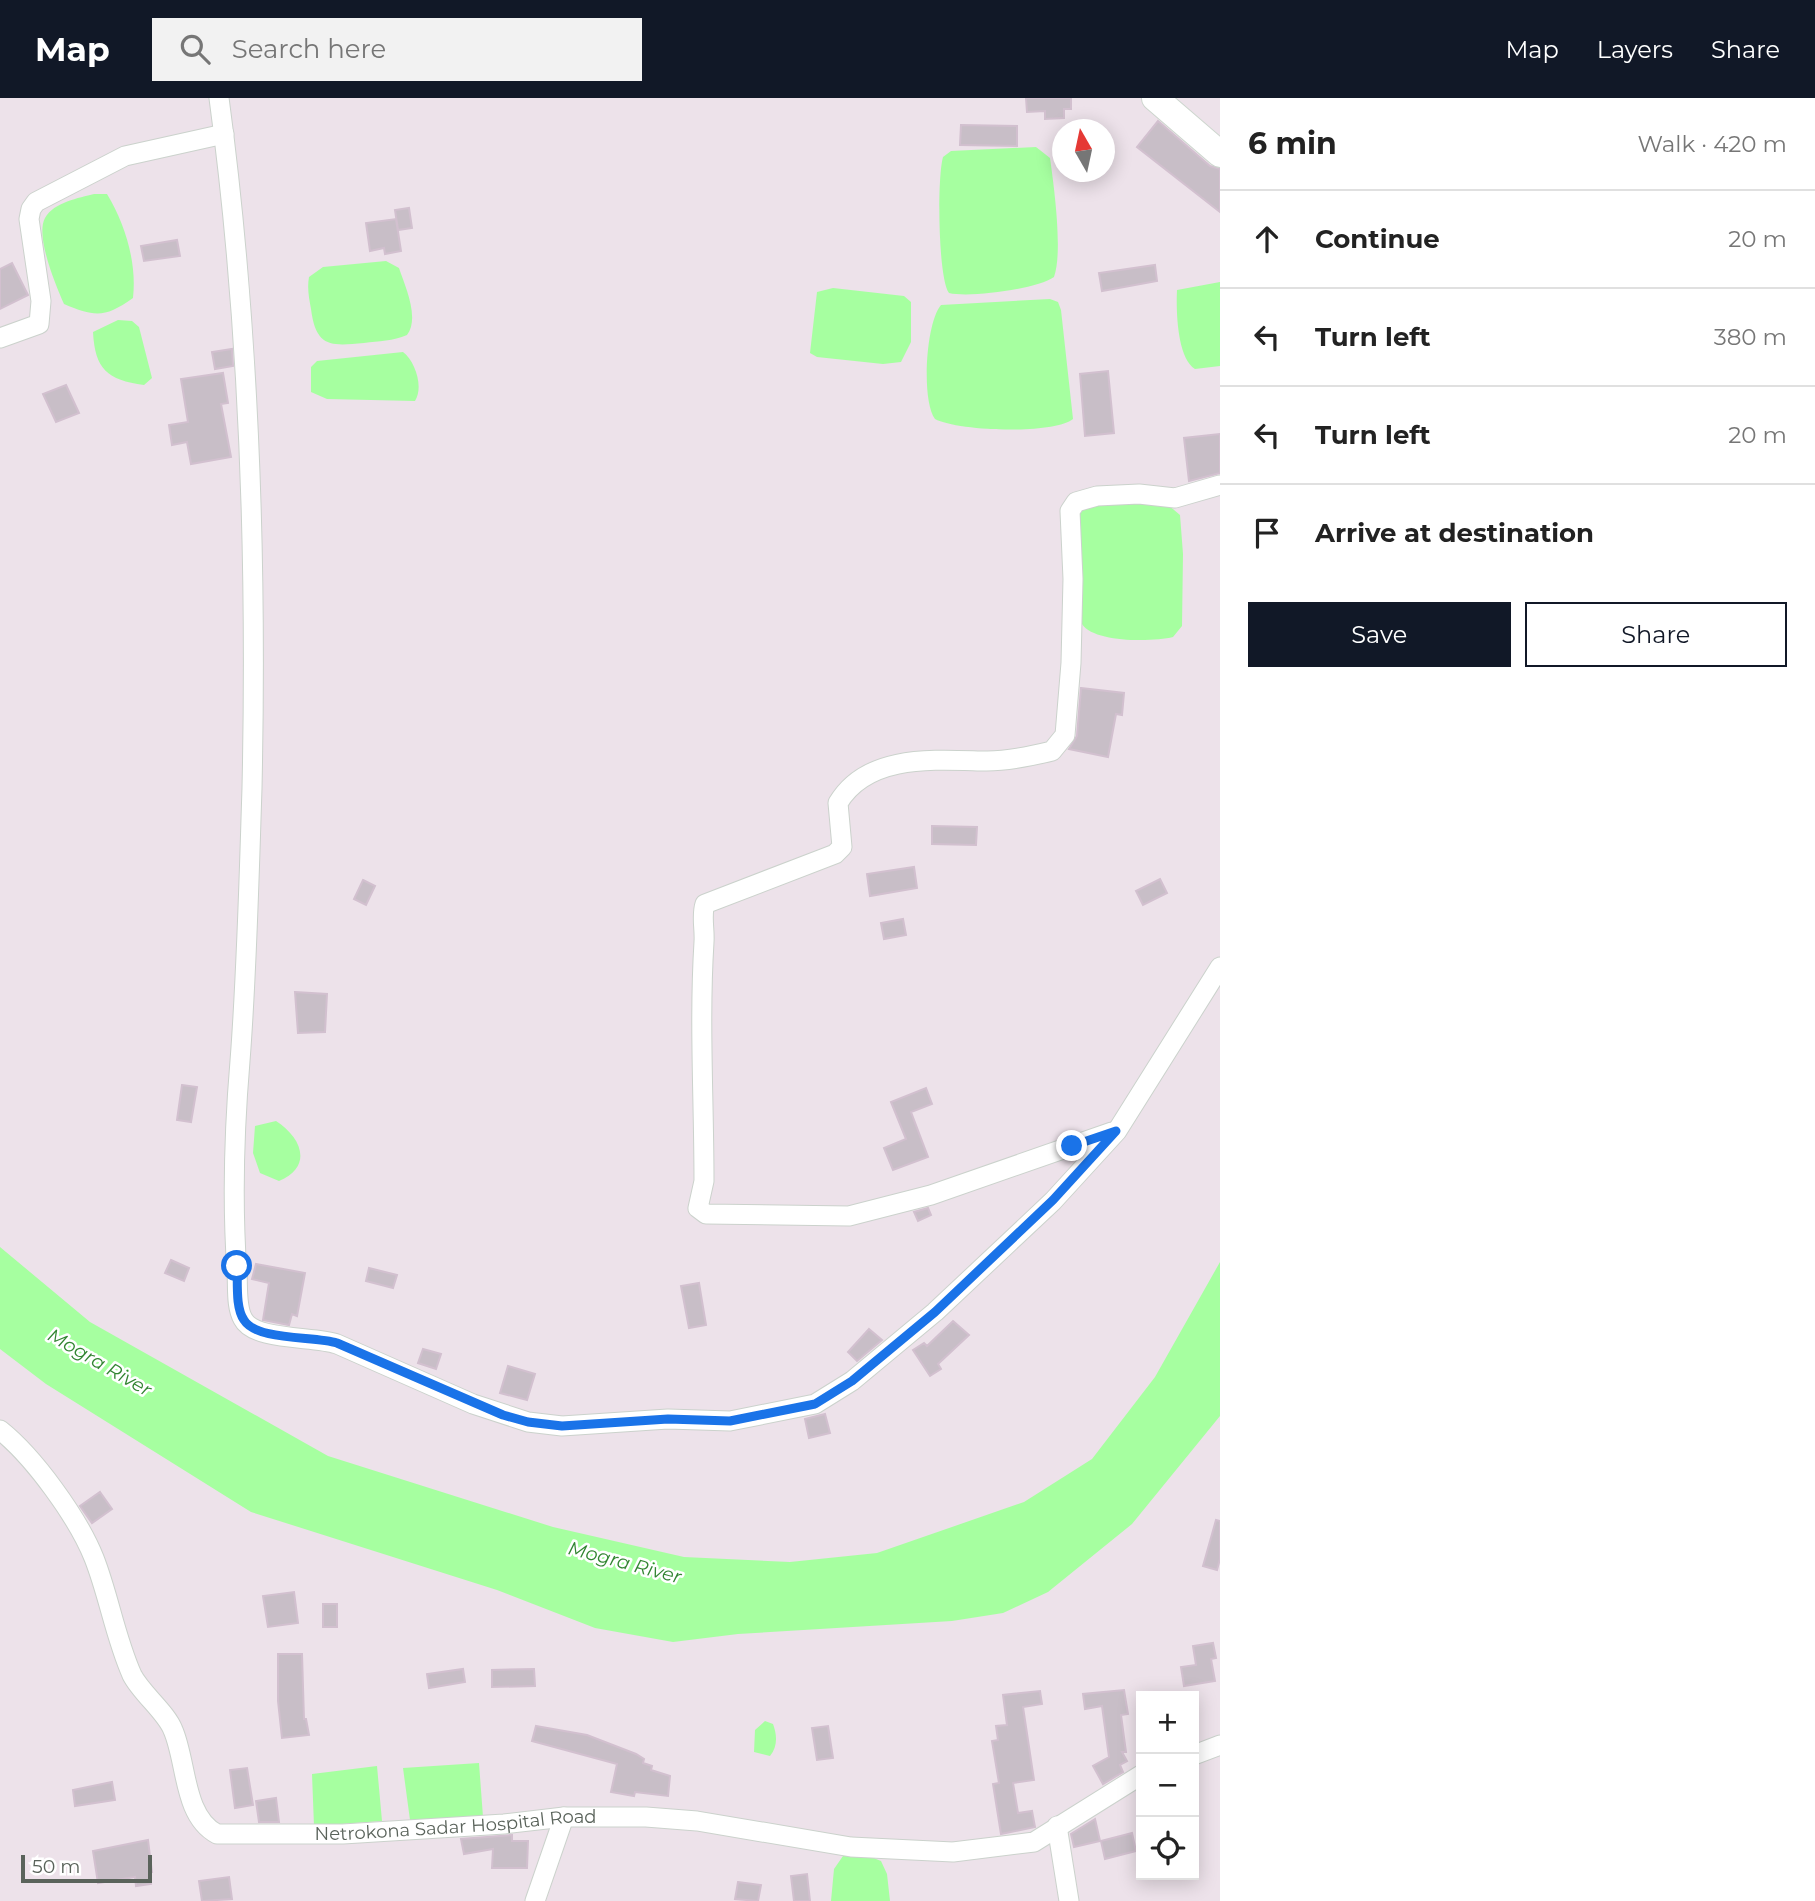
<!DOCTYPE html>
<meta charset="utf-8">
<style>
:root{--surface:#fff;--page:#f2f2f2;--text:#222;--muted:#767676;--line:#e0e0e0;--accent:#111827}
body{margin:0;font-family:Montserrat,sans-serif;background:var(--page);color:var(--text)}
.controls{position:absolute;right:21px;bottom:21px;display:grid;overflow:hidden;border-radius:0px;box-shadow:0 4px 18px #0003}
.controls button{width:63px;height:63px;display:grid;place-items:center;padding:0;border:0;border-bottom:2px solid var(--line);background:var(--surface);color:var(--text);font:35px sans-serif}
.compass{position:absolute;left:1052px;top:21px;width:63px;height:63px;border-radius:50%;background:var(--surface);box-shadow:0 4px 18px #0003;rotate:351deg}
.scale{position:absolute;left:21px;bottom:18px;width:131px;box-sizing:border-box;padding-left:7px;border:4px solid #5a635b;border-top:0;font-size:19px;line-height:24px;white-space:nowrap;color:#5a635b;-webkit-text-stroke:5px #fff;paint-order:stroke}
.stop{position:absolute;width:21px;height:21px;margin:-16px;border:5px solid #1a73e8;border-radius:50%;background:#fff}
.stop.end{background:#1a73e8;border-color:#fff;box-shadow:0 2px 7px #0008}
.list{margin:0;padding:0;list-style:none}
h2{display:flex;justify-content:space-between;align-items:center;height:91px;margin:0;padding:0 28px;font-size:30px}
h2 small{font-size:23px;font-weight:400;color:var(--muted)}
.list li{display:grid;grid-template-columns:46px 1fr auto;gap:21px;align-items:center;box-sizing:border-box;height:98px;padding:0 28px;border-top:2px solid var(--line)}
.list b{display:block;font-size:26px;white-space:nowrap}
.list em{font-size:23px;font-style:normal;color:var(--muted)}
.actions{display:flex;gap:14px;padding:21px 28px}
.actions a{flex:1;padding:16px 0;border:2px solid var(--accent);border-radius:0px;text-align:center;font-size:24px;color:var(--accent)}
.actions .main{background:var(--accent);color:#fff}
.icon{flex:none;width:38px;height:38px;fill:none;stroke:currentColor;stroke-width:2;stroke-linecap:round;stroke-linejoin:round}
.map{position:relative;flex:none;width:1220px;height:1803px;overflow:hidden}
header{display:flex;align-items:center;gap:42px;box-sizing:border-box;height:98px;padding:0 35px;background:var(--accent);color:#fff}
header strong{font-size:33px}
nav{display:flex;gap:38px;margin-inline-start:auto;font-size:24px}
.search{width:490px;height:63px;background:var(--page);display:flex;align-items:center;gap:18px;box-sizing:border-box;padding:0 24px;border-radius:0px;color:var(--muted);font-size:26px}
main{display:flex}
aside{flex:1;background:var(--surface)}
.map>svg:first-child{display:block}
</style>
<header>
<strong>Map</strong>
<div class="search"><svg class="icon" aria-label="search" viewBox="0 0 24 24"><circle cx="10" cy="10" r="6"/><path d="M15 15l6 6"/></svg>Search here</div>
<nav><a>Map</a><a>Layers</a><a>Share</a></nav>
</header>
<main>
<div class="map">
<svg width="1220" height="1803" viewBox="0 0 1220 1803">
<rect width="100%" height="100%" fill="#ede2ea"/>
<path fill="#a6ffa0" d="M1036,49l14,11c4,28 13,94 4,119 -17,12 -84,21 -105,16 -11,-14 -12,-115 -6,-136l8,-6z
M94,96h13c18,30 30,68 26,104 -28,20 -38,19 -69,6 -8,-18 -29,-68 -19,-86 9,-16 34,-20 49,-24z
M386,163l13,7c6,18 21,50 8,67 -14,6 -28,6 -43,8 -33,3 -48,5 -53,-34 -2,-11 -4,-21 -2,-32l14,-10z
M1220,184v84l-25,3c-18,-11 -19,-59 -18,-79z
M833,190l71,8 7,6v40l-10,20 -18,2 -66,-7 -7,-4 7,-61z
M1050,201l8,3 3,8 12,109c-20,16 -116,12 -138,0 -14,-19 -9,-97 6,-114z
M118,222l14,1 7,6 13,51 -8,7c-37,-5 -49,-16 -51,-53z
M403,254c12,9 21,35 12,49l-88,-2 -16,-7v-25l6,-6z
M1116,402l51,4 13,11 3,39 -1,72 -9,11c-20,5 -79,6 -91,-13l-3,-116z
M276,1023c25,16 38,45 3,60l-19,-8 -7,-20 2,-27z
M0,1149l90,75 238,134 225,71 131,30 106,5 87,-9 147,-51 68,-43 63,-82 65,-115v154l-88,108 -84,68 -45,21 -51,8 -214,13 -65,8 -78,-14 -98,-38 -246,-78 -205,-128 -46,-35z
M765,1623l8,3c4,11 5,22 -3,32l-16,-4 1,-22z
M479,1665l4,54 -73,3 -7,-52z
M377,1668l5,55 -68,5 -2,-52z
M843,1758l28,1 10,4 6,13 3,27h-59l3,-32z"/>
<path fill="#c8bec7" stroke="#d2c0cf" stroke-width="2" d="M1026,0h45v11h-7v9l-19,1v-8l-18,1z
M1158,23l52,45 10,3v43l-83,-65z
M961,27l56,1v20l-57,-1z
M409,110l3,20 -14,2 -3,-20z
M396,121l5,32 -16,3 -1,-6 -14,3 -4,-28z
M177,142l3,16 -36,5 -3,-15z
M12,165l16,32 -28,14v-40z
M1155,167l2,16 -55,10 -3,-18z
M232,251l1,17 -18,3 -3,-17z
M1108,273l6,62 -29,3 -5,-62z
M223,275l5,30 -7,1 10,53 -40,7 -4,-22 -15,3 -3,-20 19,-3 -7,-43z
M66,287l13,28 -23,9 -13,-28z
M1220,336v39l-31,8 -5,-43z
M1081,590l43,5 -2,22 -6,-1 -8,43 -39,-8 8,-13z
M932,728l45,1 -1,18 -44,-1z
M914,769l3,21 -47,8 -3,-22z
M1160,781l7,14 -24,12 -7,-14z
M363,782l12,6 -9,19 -12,-6z
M903,821l3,16 -22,4 -3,-16z
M295,894l32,2 -2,38 -27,1z
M182,987l15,2 -6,35 -14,-2z
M926,990l6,16 -21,8 17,45 -35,13 -9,-22 22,-9 -15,-37z
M928,1110l3,7 -13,6 -4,-9z
M171,1162l18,8 -5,13 -19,-8z
M256,1166l49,9 -8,43 -5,-2 -3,11 -26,-5 6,-37 -17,-4z
M369,1170l28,7 -4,13 -27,-7z
M699,1185l7,42 -17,3 -8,-42z
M953,1223l16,14 -31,29 3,5 -11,7 -17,-26 11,-7 3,3z
M869,1231l13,11 -25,21 -9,-9z
M423,1251l18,5 -5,15 -18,-6z
M508,1268l27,8 -8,26 -27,-7z
M825,1316l5,19 -21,5 -4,-19z
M100,1394l12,17 -20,14 -12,-17z
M1216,1422l4,1v38l-3,11 -14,-4z
M294,1494l4,31 -30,4 -5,-31z
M323,1506h14v23h-14z
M1213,1545l3,15 -5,1 4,22 -31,5 -3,-19 15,-2 -3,-19z
M278,1556h24l2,65h2l3,16 -27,3 -4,-37z
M463,1571l2,13 -36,6 -2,-14z
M534,1571l1,17 -43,1v-17z
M1124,1592l4,24 -7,1 5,37h-4l5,9 -7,4 3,7 -20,12 -10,-18 16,-9 -7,-51 -17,3 -2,-15z
M1040,1593l2,13 -19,3 11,73 -21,3 5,30 14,-2 3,16 -34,7 -8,-50 6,-1 -7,-42 6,-1 -2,-14 11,-1 -4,-30z
M536,1628l51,9 49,19 8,5 -1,4 9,3 -1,4 19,6 -2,20 -33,-4 -1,4 -23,-4 6,-28 -85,-23z
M828,1628l5,32 -16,2 -5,-32z
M247,1670l6,37 -18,3 -5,-38z
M112,1684l3,18 -40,6 -2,-16z
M276,1700l3,24h-20l-3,-21z
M1095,1721l5,22 -26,6 -3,-13z
M1132,1735l4,18 -31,8 -4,-18z
M512,1737v6h16l-1,27h-35l1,-19 -29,5 -3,-15z
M148,1742l4,32h-3l2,12 -15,2 -1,-9 -37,6 -5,-32z
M807,1776l3,27h-16l-3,-25z
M229,1779l3,22 -30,2 -3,-20z
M738,1784l23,3 -3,16 -23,-2z"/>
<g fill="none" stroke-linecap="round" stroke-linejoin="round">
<defs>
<g id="street">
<path d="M219,0c31,230 38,459 33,690 -3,91 -5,182 -12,273 -6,71 -8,141 -3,212 1,14 -1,34 6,46 11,22 72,17 94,25l136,60 55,18 34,4 106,-7 62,2 85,-17 37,-23 83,-69 118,-111 64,-70 103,-164"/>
<path d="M0,240l39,-14 2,-23 -12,-82 2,-10 5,-7 89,-46 99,-22"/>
<path d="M1112,1034l-181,63 -82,21 -143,-2 -8,-6 6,-27c0,-80 -5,-160 0,-239 1,-13 -3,-26 1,-38l130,-50 7,-7 -4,-44c30,-50 98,-43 149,-42 21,0 45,-5 65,-10l13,-16 6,-72 2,-84 -3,-68 6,-9 21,-6 42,-2 36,4 45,-13"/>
<path id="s1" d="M0,1332c34,27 78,88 94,128 15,38 21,79 38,117 9,18 34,37 41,55 14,32 10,86 44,104h126l161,-10 60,-7h82l51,4 154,26 102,5 81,-10 107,-67"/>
<path d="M1194,1657l26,-10"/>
<path d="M1057,1728l12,75"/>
<path d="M535,1803l29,-84"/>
</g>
<path id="secondary" d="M1155,0l65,56"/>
</defs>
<use href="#street" stroke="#cbd2cc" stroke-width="21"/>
<use href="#secondary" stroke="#cdd6ce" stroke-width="28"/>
<use href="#street" stroke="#fff" stroke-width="19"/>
<use href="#secondary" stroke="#fff" stroke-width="26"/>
</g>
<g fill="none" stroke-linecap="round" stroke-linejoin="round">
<path stroke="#1a73e8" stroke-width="9" d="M237,1168c1,16 -2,41 7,54 13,21 70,16 93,23l166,72 25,7 34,4 106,-7 62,2 85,-17 37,-23 83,-69 118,-112 63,-69 -44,15"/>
</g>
<g text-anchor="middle" stroke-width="5" stroke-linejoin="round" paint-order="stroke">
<g font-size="18" fill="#5a635b" stroke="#fff">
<text dy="6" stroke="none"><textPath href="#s1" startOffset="707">Netrokona Sadar Hospital Road</textPath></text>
</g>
<g font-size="19" font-style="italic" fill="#328532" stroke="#fff">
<text transform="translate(100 1264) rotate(30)" y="7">Mogra River</text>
<text transform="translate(625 1464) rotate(15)" y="7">Mogra River</text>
</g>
</g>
</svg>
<div class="controls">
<button>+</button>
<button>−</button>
<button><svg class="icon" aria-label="locate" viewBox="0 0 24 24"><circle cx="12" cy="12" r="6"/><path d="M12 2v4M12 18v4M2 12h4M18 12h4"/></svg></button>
</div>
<svg class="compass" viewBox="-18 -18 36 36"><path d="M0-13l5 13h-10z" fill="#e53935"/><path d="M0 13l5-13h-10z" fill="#767676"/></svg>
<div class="scale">50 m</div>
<div class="stop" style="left:237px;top:1168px"></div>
<div class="stop end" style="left:1072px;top:1048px"></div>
</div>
<aside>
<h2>6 min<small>Walk · 420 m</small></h2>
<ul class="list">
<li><svg class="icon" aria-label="ahead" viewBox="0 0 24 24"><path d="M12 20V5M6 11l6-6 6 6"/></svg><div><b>Continue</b></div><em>20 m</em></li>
<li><svg class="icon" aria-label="left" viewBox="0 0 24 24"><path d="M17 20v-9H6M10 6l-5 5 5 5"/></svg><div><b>Turn left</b></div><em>380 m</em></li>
<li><svg class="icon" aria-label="left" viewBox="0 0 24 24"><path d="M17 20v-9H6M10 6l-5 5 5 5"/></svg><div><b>Turn left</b></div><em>20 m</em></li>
<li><svg class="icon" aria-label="arrive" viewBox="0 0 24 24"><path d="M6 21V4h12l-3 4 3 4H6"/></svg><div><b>Arrive at destination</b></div></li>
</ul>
<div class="actions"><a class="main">Save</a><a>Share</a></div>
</aside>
</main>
